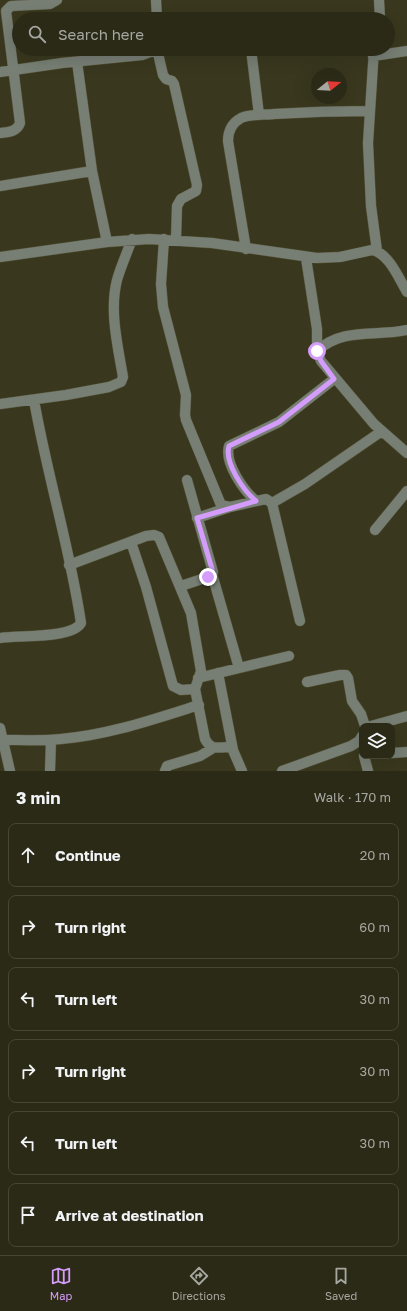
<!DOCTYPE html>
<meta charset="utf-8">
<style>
:root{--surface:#2b2a16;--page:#373623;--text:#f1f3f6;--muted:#a6a7a1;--line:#474635;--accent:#d49cfb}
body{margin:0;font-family:"Golos Text",sans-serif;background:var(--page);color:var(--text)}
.controls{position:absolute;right:12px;bottom:12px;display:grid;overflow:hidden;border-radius:8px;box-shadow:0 4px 16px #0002}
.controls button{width:36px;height:36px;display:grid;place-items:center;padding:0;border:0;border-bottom:1px solid var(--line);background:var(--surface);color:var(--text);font:20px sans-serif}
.compass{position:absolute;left:311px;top:68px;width:36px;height:36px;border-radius:50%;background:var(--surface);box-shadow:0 4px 16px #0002;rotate:72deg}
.stop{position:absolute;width:12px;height:12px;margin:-9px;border:3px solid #d49cfb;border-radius:50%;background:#fff}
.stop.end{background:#d49cfb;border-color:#fff;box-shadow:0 1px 4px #0008}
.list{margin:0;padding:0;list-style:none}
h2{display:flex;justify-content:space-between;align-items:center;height:52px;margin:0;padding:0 16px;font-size:17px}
h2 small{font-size:13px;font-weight:400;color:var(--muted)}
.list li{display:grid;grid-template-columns:26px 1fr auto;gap:12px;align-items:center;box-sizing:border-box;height:64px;margin:0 8px 8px;padding:0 8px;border:1px solid var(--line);border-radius:8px}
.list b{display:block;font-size:15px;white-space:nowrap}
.list em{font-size:13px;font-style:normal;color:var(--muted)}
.icon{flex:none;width:22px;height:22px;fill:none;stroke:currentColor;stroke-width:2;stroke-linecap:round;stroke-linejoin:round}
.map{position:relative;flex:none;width:407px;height:771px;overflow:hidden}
.search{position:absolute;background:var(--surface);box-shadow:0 4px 16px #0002;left:12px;right:12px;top:12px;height:44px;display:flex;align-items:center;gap:10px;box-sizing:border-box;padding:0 14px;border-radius:22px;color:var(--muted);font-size:15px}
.sheet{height:484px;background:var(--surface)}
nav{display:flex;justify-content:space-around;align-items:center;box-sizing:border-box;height:56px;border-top:1px solid var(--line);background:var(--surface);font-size:11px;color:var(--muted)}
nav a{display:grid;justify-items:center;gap:2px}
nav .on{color:var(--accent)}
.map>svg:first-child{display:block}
</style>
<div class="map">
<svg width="407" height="771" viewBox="0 0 407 771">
<rect width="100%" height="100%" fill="#39381e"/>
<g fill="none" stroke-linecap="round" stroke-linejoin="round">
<defs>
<path id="minor" d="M156,0l1,19
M379,0l1,19
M157,49l6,26 3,4 6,2 2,3 23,101 -1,6 -15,8 -4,7 -1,34
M251,49l8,66
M374,49l-6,94 3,63 6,45
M373,56l34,-5
M77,62l15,109 15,71
M0,72l62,-9 80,-8 16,-6
M0,133c8,-1 17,-1 20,-10l-14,-112 5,-5 39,-2 7,-4
M0,186l92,-15
M164,239l-3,45 2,23 23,88 -1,20 1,5 35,85 9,2 36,-8 6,4 28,118
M246,249l-18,-108c0,-10 4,-18 13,-23 9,-4 24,-3 33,-4 32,-2 63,-3 95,-3
M0,257l107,-15 42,-3 63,4 105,15 23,-1 32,-7c17,3 27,29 35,42
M306,258l11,71v22l4,10 53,63 33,29
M317,351c26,-24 58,-14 90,-21
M0,404l66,-9 43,-8 12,-5 2,-5c-5,-30 -14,-66 -6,-97 4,-14 10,-27 15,-41
M256,501c-12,-10 -32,-38 -27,-55l50,-24 55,-43
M272,503l33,-19 77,-53
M197,518l33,-11
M375,530l32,-39
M131,542l15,45 27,99 8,4 14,-1
M69,565l77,-29 8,-1 5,2 32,76 10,58 -6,18 10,50c7,14 16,6 27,9l10,23
M212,574l27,94
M181,586l27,-9 5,-5 -26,-92
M0,638c18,-3 72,1 81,-15 -11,-75 -34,-148 -47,-223
M218,673l15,77
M198,678l91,-22
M307,682l33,-7h6l2,3 4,23 9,13 4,12
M371,726l36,-10
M0,728l10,43
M3,740c19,0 39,1 58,-1 48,-4 93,-20 138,-34
M392,753l15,-1
M364,756l4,15
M50,771l1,-31
M165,771l2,-5 33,-10 13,-8
M282,771l69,-25 8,-5 3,-5"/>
</defs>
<use href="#minor" stroke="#57563d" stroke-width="11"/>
<use href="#minor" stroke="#777e74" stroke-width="10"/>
</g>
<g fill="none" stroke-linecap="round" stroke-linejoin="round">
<path stroke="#d49cfb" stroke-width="5" d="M208,577l4,-3v-5l-15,-51 59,-17c-12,-10 -32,-38 -27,-55l50,-24 55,-43 -13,-18 -4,-10"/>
</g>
</svg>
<div class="controls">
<button><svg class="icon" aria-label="layers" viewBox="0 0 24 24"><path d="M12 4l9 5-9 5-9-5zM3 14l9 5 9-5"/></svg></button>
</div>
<svg class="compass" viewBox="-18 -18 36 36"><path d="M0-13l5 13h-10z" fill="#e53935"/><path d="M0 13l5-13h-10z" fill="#a6a7a1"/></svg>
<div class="stop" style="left:317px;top:351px"></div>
<div class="stop end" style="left:208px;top:577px"></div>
<div class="search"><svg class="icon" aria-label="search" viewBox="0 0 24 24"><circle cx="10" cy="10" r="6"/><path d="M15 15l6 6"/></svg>Search here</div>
</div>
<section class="sheet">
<h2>3 min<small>Walk · 170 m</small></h2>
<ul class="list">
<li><svg class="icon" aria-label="ahead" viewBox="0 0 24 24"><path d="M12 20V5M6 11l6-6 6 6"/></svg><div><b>Continue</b></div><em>20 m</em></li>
<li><svg class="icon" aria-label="right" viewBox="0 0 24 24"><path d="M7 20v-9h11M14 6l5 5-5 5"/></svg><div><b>Turn right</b></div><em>60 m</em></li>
<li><svg class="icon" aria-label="left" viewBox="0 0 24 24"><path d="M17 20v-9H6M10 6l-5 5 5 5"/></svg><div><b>Turn left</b></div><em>30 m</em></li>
<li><svg class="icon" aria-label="right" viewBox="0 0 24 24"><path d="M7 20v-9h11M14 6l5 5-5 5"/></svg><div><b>Turn right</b></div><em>30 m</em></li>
<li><svg class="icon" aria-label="left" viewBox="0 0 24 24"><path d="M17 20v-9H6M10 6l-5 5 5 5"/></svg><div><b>Turn left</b></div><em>30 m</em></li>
<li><svg class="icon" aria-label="arrive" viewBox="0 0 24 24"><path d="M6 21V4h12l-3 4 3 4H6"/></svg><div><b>Arrive at destination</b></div></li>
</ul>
</section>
<nav>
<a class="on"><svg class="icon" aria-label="map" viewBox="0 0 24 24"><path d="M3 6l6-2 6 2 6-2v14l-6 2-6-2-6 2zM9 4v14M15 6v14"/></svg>Map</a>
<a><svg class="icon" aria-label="directions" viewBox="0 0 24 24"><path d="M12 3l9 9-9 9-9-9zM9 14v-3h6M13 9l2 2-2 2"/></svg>Directions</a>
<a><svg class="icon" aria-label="saved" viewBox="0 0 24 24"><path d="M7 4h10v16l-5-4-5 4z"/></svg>Saved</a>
</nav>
